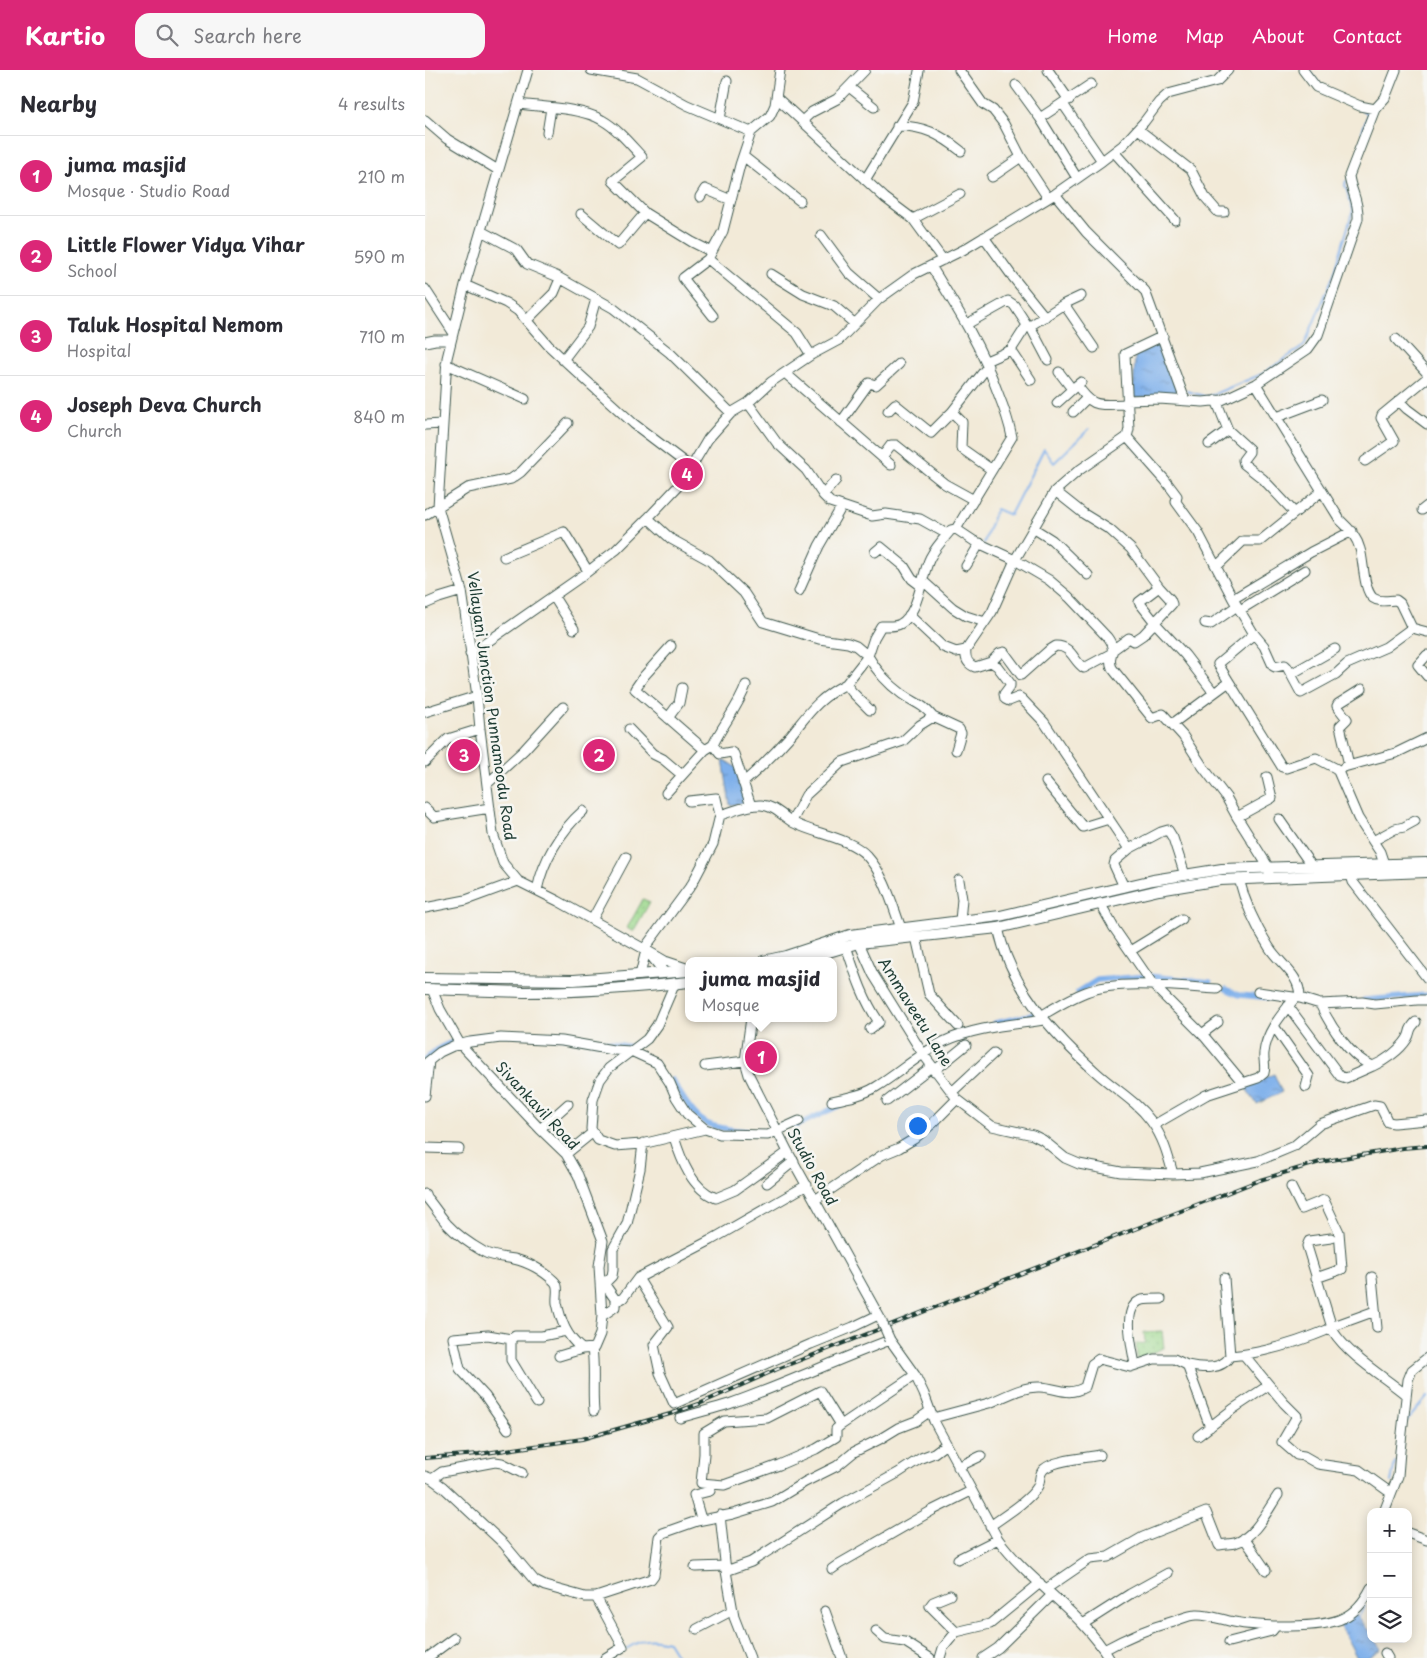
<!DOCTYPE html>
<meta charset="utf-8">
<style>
:root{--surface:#fff;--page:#f7f7f7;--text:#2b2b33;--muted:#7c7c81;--line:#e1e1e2;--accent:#db2777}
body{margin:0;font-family:"Playpen Sans",sans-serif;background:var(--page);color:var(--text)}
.controls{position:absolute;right:15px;bottom:15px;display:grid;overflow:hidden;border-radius:10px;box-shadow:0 2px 12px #0003}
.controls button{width:45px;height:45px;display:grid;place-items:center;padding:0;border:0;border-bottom:1px solid var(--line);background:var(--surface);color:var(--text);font:25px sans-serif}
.you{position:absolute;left:492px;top:1055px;width:18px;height:18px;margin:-12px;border:4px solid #fff;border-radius:50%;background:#1a73e8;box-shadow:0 0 0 8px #1a73e833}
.badge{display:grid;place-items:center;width:32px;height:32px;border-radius:50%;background:var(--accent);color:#fff;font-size:16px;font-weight:700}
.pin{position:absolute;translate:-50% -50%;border:2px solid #fff;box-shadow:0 1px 5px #0006}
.popup{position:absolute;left:260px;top:887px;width:152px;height:65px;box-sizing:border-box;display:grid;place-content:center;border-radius:10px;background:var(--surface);filter:drop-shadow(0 1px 4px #0005);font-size:16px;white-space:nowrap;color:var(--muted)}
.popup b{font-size:19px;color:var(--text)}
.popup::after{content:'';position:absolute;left:50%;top:100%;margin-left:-10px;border:10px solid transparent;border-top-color:var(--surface)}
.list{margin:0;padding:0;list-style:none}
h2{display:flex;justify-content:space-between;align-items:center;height:65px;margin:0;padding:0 20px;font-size:21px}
h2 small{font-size:16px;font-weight:400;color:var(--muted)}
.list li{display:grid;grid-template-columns:32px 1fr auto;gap:15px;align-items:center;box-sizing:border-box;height:80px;padding:0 20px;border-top:1px solid var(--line)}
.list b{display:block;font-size:19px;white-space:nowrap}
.list p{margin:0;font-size:16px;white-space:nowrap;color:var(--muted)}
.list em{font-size:16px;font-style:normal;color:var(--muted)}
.icon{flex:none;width:28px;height:28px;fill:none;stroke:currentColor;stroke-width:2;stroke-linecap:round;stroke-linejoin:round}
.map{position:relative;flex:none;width:1002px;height:1588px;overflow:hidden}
header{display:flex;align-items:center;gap:30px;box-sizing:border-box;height:70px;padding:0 25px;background:var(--accent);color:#fff}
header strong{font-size:24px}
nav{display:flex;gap:28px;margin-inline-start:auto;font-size:18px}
.search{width:350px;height:45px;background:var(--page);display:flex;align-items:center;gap:12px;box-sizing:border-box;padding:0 18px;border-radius:15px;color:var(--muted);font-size:19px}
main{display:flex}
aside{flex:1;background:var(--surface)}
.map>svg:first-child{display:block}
</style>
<header>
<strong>Kartio</strong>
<div class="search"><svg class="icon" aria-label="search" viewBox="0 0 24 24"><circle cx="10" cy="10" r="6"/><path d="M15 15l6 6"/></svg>Search here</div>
<nav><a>Home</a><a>Map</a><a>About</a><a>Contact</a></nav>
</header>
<main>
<aside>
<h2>Nearby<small>4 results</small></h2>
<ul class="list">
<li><span class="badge">1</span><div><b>juma masjid</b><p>Mosque · Studio Road</p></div><em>210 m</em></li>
<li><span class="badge">2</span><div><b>Little Flower Vidya Vihar</b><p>School</p></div><em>590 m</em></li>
<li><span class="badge">3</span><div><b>Taluk Hospital Nemom</b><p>Hospital</p></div><em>710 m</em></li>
<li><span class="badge">4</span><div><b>Joseph Deva Church</b><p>Church</p></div><em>840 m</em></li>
</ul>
</aside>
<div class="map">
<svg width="1002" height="1588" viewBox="0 0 1002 1588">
<defs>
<pattern id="park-dots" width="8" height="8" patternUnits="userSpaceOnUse" patternTransform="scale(1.25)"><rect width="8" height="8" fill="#9cd88c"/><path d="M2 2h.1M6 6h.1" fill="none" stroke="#86ba79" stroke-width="1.8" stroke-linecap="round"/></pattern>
<pattern id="water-ripples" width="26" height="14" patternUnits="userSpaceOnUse" patternTransform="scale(1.25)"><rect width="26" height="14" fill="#7fb0eb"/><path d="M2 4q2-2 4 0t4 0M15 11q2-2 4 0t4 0" fill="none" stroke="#6790bf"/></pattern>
</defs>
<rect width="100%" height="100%" fill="#f6f6f2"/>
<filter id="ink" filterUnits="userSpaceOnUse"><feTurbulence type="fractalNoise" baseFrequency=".02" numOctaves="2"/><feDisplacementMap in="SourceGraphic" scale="10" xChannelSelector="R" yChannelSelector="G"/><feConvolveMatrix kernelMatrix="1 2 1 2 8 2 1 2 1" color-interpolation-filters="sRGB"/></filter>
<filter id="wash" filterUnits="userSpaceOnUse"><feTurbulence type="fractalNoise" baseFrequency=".0096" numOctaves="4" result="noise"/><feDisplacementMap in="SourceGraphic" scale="20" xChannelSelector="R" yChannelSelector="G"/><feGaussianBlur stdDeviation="1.12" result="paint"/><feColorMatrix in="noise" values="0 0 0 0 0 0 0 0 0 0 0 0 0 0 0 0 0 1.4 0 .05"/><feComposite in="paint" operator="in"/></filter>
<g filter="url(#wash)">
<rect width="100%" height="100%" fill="#f2ead8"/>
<path fill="url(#park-dots)" stroke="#5e8a60" d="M218,829l7,3 -17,30 -6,-4z
M737,1261l2,17 -27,11 -1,-15 9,-1 -1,-11z"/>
<path fill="url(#water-ripples)" stroke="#4f7690" d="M734,273l19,51 -45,4 2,-42z
M298,689l14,9 10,34 -17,3z
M849,1004l8,18 -25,12 -13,-18z
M930,1543l16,21v5h3l7,10 -14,9h-10l-19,-36z"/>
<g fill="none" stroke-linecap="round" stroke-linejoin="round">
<path stroke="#7fb0eb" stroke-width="2" d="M884,0l10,14
M937,62l6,-18 -6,-4
M762,321l20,6 55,-23 42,-28 30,-72 19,-64 -8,-25 1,-4
M559,473l12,-34 14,6 34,-66 10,14 35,-34
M982,1351l20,-24
M966,1412l4,-20
M932,1549l7,-13
M201,1579c16,-10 23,-12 42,-7l10,16"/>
<path stroke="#7fb0eb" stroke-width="5.5" d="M801,919l13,6 44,4
M653,922l19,-12 51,-4 62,6
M939,930l63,-5
M570,953l39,-9
M45,968l23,-5 56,2 56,7 26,5
M1,989c8,-8 17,-15 28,-17
M247,1010c9,14 19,34 34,43 12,6 29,7 42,8
M371,1056l55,-26"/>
</g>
</g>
<g filter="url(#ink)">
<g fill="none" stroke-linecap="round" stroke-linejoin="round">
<defs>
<path id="minor" d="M103,0l-63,215 -18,73 -9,149 24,84 15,105 3,33 13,105 10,29 15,18 40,20 88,49 18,22
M166,0l46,8 50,27 64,27
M534,0l24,34 10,6 11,14 17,33
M623,0l21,30
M878,0l13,17 44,19 15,3 10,-11 11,-28
M591,15l24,33 37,60
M424,17l25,20
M351,27l109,101 28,21
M93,34c24,3 64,4 84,16 16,9 28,24 40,37l-29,24 32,32 47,29 20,10
M638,34l39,57
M615,48l51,-34
M295,49l7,-38
M0,50l22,19 51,31
M377,51l10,-9 25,-13 28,-29
M472,56c26,-1 44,9 64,25
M713,59l53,41 14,27 13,15h6
M122,63l4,-25
M689,82l61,68
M318,86l57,45
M567,107l29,-20 27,41
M440,110l48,-78 6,-31
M630,124l31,38 59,59 40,109
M275,127l5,-8 26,11
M156,144l37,31 27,-32
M56,161l36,19 10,14 29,12 57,32 57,45 61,60
M396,165l28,38 30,26
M559,167l28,39 33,41
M283,189l89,74 14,22
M518,190l-30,-41 47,-25
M506,196c26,42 50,80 67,127 6,15 11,29 14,44l-56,92
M346,204l32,20 31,12 21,18
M40,215l41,18 12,8 30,34 31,29 55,50 58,44
M0,219l28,43
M639,234l30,44
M288,246l-30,-38 25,-19 15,-28 17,-66 11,-33 19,-16 5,-11 5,-35
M102,250l27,-27 6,-14
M542,254l41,-23 6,4 13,20 3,1 34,-22 17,-8
M605,256l18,34
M971,269l31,34
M0,272l10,-2h16
M586,280l20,30
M138,290l25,-33 8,-28
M561,291l25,-11 16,-25
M21,294l79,35
M634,302l13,17
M360,303l106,92
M656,312l-4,3c17,25 22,19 51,19
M831,314l84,136c9,8 17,17 20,29 4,13 3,40 13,49 7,5 16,2 23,2l4,3 12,25
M702,330l32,-1 44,3 19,-2 34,-16 52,-35 10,-14 40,-116c1,-19 -7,-27 -9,-43l26,-67
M791,330l12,30
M974,331l8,8 20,15
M323,333l29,40 29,27 17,25 7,7 42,14 14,-2 34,5 27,15
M632,333l20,-18
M463,341l7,-7 36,29 21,-21 36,-46
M527,342l10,10 -1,26 31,22
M648,342l13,-13
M852,347l45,-17
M416,352l28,-39 7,2 23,-21
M0,355l17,-1
M702,367l2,-8 -4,-75 38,-18
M784,374l19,-14 21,19v3l-6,8 1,4 19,15 31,33
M457,387l9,-12h5l49,39 29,16
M940,391l29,-20 -13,-23 1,-3 45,-37
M630,421l29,23 26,16 21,19 28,38 -20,15 18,23 28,30 29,38
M398,425l13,-15
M997,440l5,-4
M0,445l43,-27 43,-9 10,-7 47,-49
M223,448l35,-37 25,-42 23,-26 17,-10 23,-21 40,-27 28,-15 40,-41 35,-25 49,-24 92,-56 47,-33 21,-16 21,-23 15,-20 9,-8 49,-13 11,-11
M608,458l19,12 36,35
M450,482l6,-5 23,19 8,13 8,6
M79,487l60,-25 24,39
M541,496l14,-23
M792,496l26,-25h17l62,-50
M498,511l30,27 13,8 19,6
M374,521l20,-45 23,-40
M129,527l20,32
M808,529l78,-47 41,-21
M0,534l14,-6 23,-7
M815,540l65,-40
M484,545l34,32 13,5 10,-2
M780,553l6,1 26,-18
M829,564l10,12 9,20 2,1 10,-2 2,2 14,26 35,-19 11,-10 39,-17 26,-19 15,4
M246,576l-27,30 -9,13 70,61
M689,579l15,-11 5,3 9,-6 29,-31 -2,-5 -11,-12
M45,584l112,-78 34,-26 32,-32 23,21 38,21 35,33 19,29 56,17 29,4 8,3 12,10 6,-18 7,-12c6,0 14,1 19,-2 19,-10 21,-48 30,-66 5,-10 14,-20 21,-28l5,-1 18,12 41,19 34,20 20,17 38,40c12,16 -1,17 5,31l40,50 11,-4 20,22 20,31 23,30 11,20 32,51v4
M1002,585l-9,10 9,11
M566,592l9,-9 4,-1 17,23 27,-24 8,-5c16,0 17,15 28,22l28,-15
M866,604l44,-25
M0,642l52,-16
M508,647l26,12 2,4 -5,17
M243,648l11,-15 3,-15
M747,654l57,-42
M204,659l24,25 10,5 19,16
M288,675c10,-21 26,-39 33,-60
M0,692l23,-23 32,-10
M924,695l-9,-39 7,-7 -10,-13 1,-2 24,-15
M919,697l52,-14 31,-15
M621,712l37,45 26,-8
M318,713c17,-15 32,-30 47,-47 19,-23 27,-37 56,-52l6,8 18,18
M62,714l37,-34 39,-43
M241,723l39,-43 8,-5 7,9 11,-2 3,2 17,52
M0,738l9,9 56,-9
M295,745c12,-3 28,-11 41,-10 14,1 21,11 33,18 21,11 57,15 73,33 18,20 25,48 34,72
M812,747l35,-19 -5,-21
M854,749l32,46
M367,751l14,-26 36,-33 61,-21 17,-16 13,-8c-11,-14 -17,-13 -31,-23 -15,-11 -25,-22 -34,-38l-22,28
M948,771l22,-12 9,-2 11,-6
M704,779l32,-17 7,-2 5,8 12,37
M926,805l2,7 74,96
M814,809c6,24 16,46 30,68 12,19 31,27 31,51
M534,810l3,19 -2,22
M699,817l-10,-22 1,-4 14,-12 -85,-127 -22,-23 -3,-2 -10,4 -4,-2 -1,-5 6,-8v-3l-13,-17 -6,-4 -16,5c-8,-3 -10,-9 -9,-17l26,-38 23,-52 40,-69 23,-20 49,-34 38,43 12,16 -1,6 22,30 35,67 21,35 -36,30 64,103 4,1 30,-10 21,11 21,49 22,34 4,12
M112,820c6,-29 23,-59 46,-79
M675,833l14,25 40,58 50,50 39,47
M0,838l41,-8 52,-19
M167,850l34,-63
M573,858c13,60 55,106 99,145 19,17 39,28 54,48 12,16 17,34 22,53
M491,867l13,57 29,32
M434,873l14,31 50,80 34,45 35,27 41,9 10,5 22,18 14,6 42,8 52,2 27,-1 58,-12 36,-15 26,-22 54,-19 6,1 8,16 6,1 33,-3
M421,876c9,27 17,53 33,76l-9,7
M219,879l48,-65 21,-40 7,-29 -4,-17 -27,3
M705,881l52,-32
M215,905l6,-25 19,11 24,8
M250,913l-18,42 -10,14 -38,29 -9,12 -7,20 -2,29 7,11 17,6 27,-2 63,-15
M833,922l42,6 20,6 42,-2 13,2 42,-4h10
M895,934c10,21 30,54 53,62 12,-5 27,-16 34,-27 5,-8 0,-8 9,-17
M863,936l52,70 6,2 27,-12
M616,946c15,-9 29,-18 45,-24 34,-13 94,-5 131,-3
M326,948l-6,43 4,14 39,77 92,166
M849,956l35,50 -3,11
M777,964l16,-12
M0,994l15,-12 13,-6 17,-4 31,-4 61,3 51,9 18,1 26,12 13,20 6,14 11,17 18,15 15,5 48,1 31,-14
M280,996l40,-5
M509,1001l32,-26
M527,1022l42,-39
M0,1026l4,-35
M407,1031c15,-3 31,-6 44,-14 23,-14 43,-33 67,-45 31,-15 68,-17 101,-22
M462,1031l44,-34
M729,1055l52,-30 52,-17 6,-5c2,-7 -1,-13 0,-20 2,-21 18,-39 31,-55
M115,1059l28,-25
M249,1067c7,23 18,52 42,61l19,-8 53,-38
M0,1078l34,1
M141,1084l26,-21
M342,1113l27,-22
M866,1117l11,22 22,-9 15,32 3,37 -26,9
M0,1124l1,3c8,9 14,19 21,27 11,12 23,20 37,28 9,5 20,5 30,7 14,3 30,12 40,22 6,5 2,14 3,22 4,18 9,33 25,46l12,-1 6,-14 2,-18 -3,-50 4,-25 -25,-66 -12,-21 -26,-25 -80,-85 -20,-35 -8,-20
M390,1130l67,-45 17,-7 15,-9 19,-16 24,-24
M906,1168l-22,3 -2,5 26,85c16,25 50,45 73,64
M947,1207l5,51
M213,1208l30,49 -14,18 6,28 14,31 137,-60 42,-17 25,-12
M176,1209l14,20 4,1 4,-2 15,-20 73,-38 96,-55
M180,1213l7,-7 1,-6v-21l14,-25 13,-55 3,-26
M177,1246l13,-9v-8
M906,1257l44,-16
M167,1278c3,21 0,42 2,63
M819,1285l40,48 13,13 -15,26 15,13 7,1 14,8 41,6 32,23
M134,1286l23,-7
M805,1286c36,-3 69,-14 102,-28
M710,1295c-2,-15 -15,-59 7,-65 6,-1 13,-1 19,-1
M762,1295c14,3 35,6 43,-9l-6,-78
M112,1333l-26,-43v-21l4,-3h27l24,-5
M255,1348c16,-5 33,-9 49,-14 54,-19 107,-44 161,-64l25,35 9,19 10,27 64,118c32,44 83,72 111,119
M508,1348c18,-5 37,-10 56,-15 16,-6 33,-17 51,-16 19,1 27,10 45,0l7,-23 7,-5 31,8 24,-8h20l13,6 23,62
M416,1355l-21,-34 -53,27 -43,3 -20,12v21l-3,29 23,2 55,-20 37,-16 20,-12v-8l5,-4 74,-50
M83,1359l-23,-33 -25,-27 -7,-31 35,-3 23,4
M773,1366l35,-27 36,-24
M533,1397l23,-11
M0,1406l7,3 11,8 61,57 31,37 10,5 40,11h11l55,-18 3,-4 5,-38 4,-4 34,-12 36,-7 39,-12 33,-20 32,-16 17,-14 26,-13 18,-11 18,-7 14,-10
M7,1409l10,-7 53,-10 7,1 20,10
M959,1442l14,-36 2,-25 8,-71 4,-10 15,-12
M295,1445l6,56 8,46 16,41
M276,1449l-7,-24 16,-4
M565,1456c14,-10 39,-25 48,-40 3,-5 0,-12 6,-17 10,-9 42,-11 56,-14
M983,1463l19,7
M819,1468l22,32
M533,1489l40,-20
M270,1497l31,-1
M407,1499l7,-5 94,-54 38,-19
M301,1501l25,-9 92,-59 55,-30 23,-15 13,-5 12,-9
M621,1519l44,-30 18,-2 35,-20 63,-25 13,33c5,-1 11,-1 16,-2 20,-6 32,-32 43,-48
M525,1525l-17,7 -3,4 26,26
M171,1527l27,50 -18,11
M400,1541l17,47
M658,1554l47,-30 38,-21
M272,1559l36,-19
M451,1561l9,8 20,3 25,16
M804,1572l43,-11 4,-5
M679,1580c23,-13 45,-22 70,-29 7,-2 15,-6 22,-6 12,-1 26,5 38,7 25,5 87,7 109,-4 13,-6 22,-18 28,-30
M960,1583l3,5
M2,1588l27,-20
M515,1588l3,-10 13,-16 34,-8 50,-41
M558,1588l15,-10 54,-53"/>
<path id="major" d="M338,891l23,-5 64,-21 150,-19 153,-36 69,-11 205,-6
M373,891l61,-18 139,-15 161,-38 61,-10 207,-8
M0,908l149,2 115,-9
M0,919c33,1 66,2 99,3 55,0 110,-4 165,-10"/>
</defs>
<use href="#minor" stroke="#3f574d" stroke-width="11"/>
<use href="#major" stroke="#3f574d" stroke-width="12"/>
<use href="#minor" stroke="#fff" stroke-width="9"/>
<use href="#major" stroke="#fff" stroke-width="10"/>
<defs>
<path id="rail" d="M0,1388l54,-4 103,-15 88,-25 29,-10 81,-36 480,-188 60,-18 83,-14 24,-2"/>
</defs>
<use href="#rail" stroke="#1f3d34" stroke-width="4"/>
<use href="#rail" stroke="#f6f6f2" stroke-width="2" stroke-dasharray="5.5" stroke-linecap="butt"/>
<defs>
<path id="minor-bridge" d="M457,1252l8,18"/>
</defs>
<use href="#minor-bridge" stroke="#3f574d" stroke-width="11" stroke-linecap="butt"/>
<use href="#minor-bridge" stroke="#fff" stroke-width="9"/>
</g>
</g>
<g text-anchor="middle" stroke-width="5" stroke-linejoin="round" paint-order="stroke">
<g font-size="15" fill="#1f3d34" stroke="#f6f6f2">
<text transform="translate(66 636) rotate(82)" y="5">Vellayani Junction Punnamoodu Road</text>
<text transform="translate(490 942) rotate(58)" y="5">Ammaveetu Lane</text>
<text transform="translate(112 1036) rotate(47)" y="5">Sivankavil Road</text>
<text transform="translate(387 1097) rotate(61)" y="5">Studio Road</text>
</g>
</g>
</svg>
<div class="controls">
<button>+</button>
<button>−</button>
<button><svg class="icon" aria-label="layers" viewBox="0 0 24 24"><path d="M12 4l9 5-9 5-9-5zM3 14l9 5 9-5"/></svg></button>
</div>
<div class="you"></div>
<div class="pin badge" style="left:336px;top:987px">1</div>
<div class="popup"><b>juma masjid</b>Mosque</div>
<div class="pin badge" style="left:174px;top:685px">2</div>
<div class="pin badge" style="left:39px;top:685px">3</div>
<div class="pin badge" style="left:262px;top:404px">4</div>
</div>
</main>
